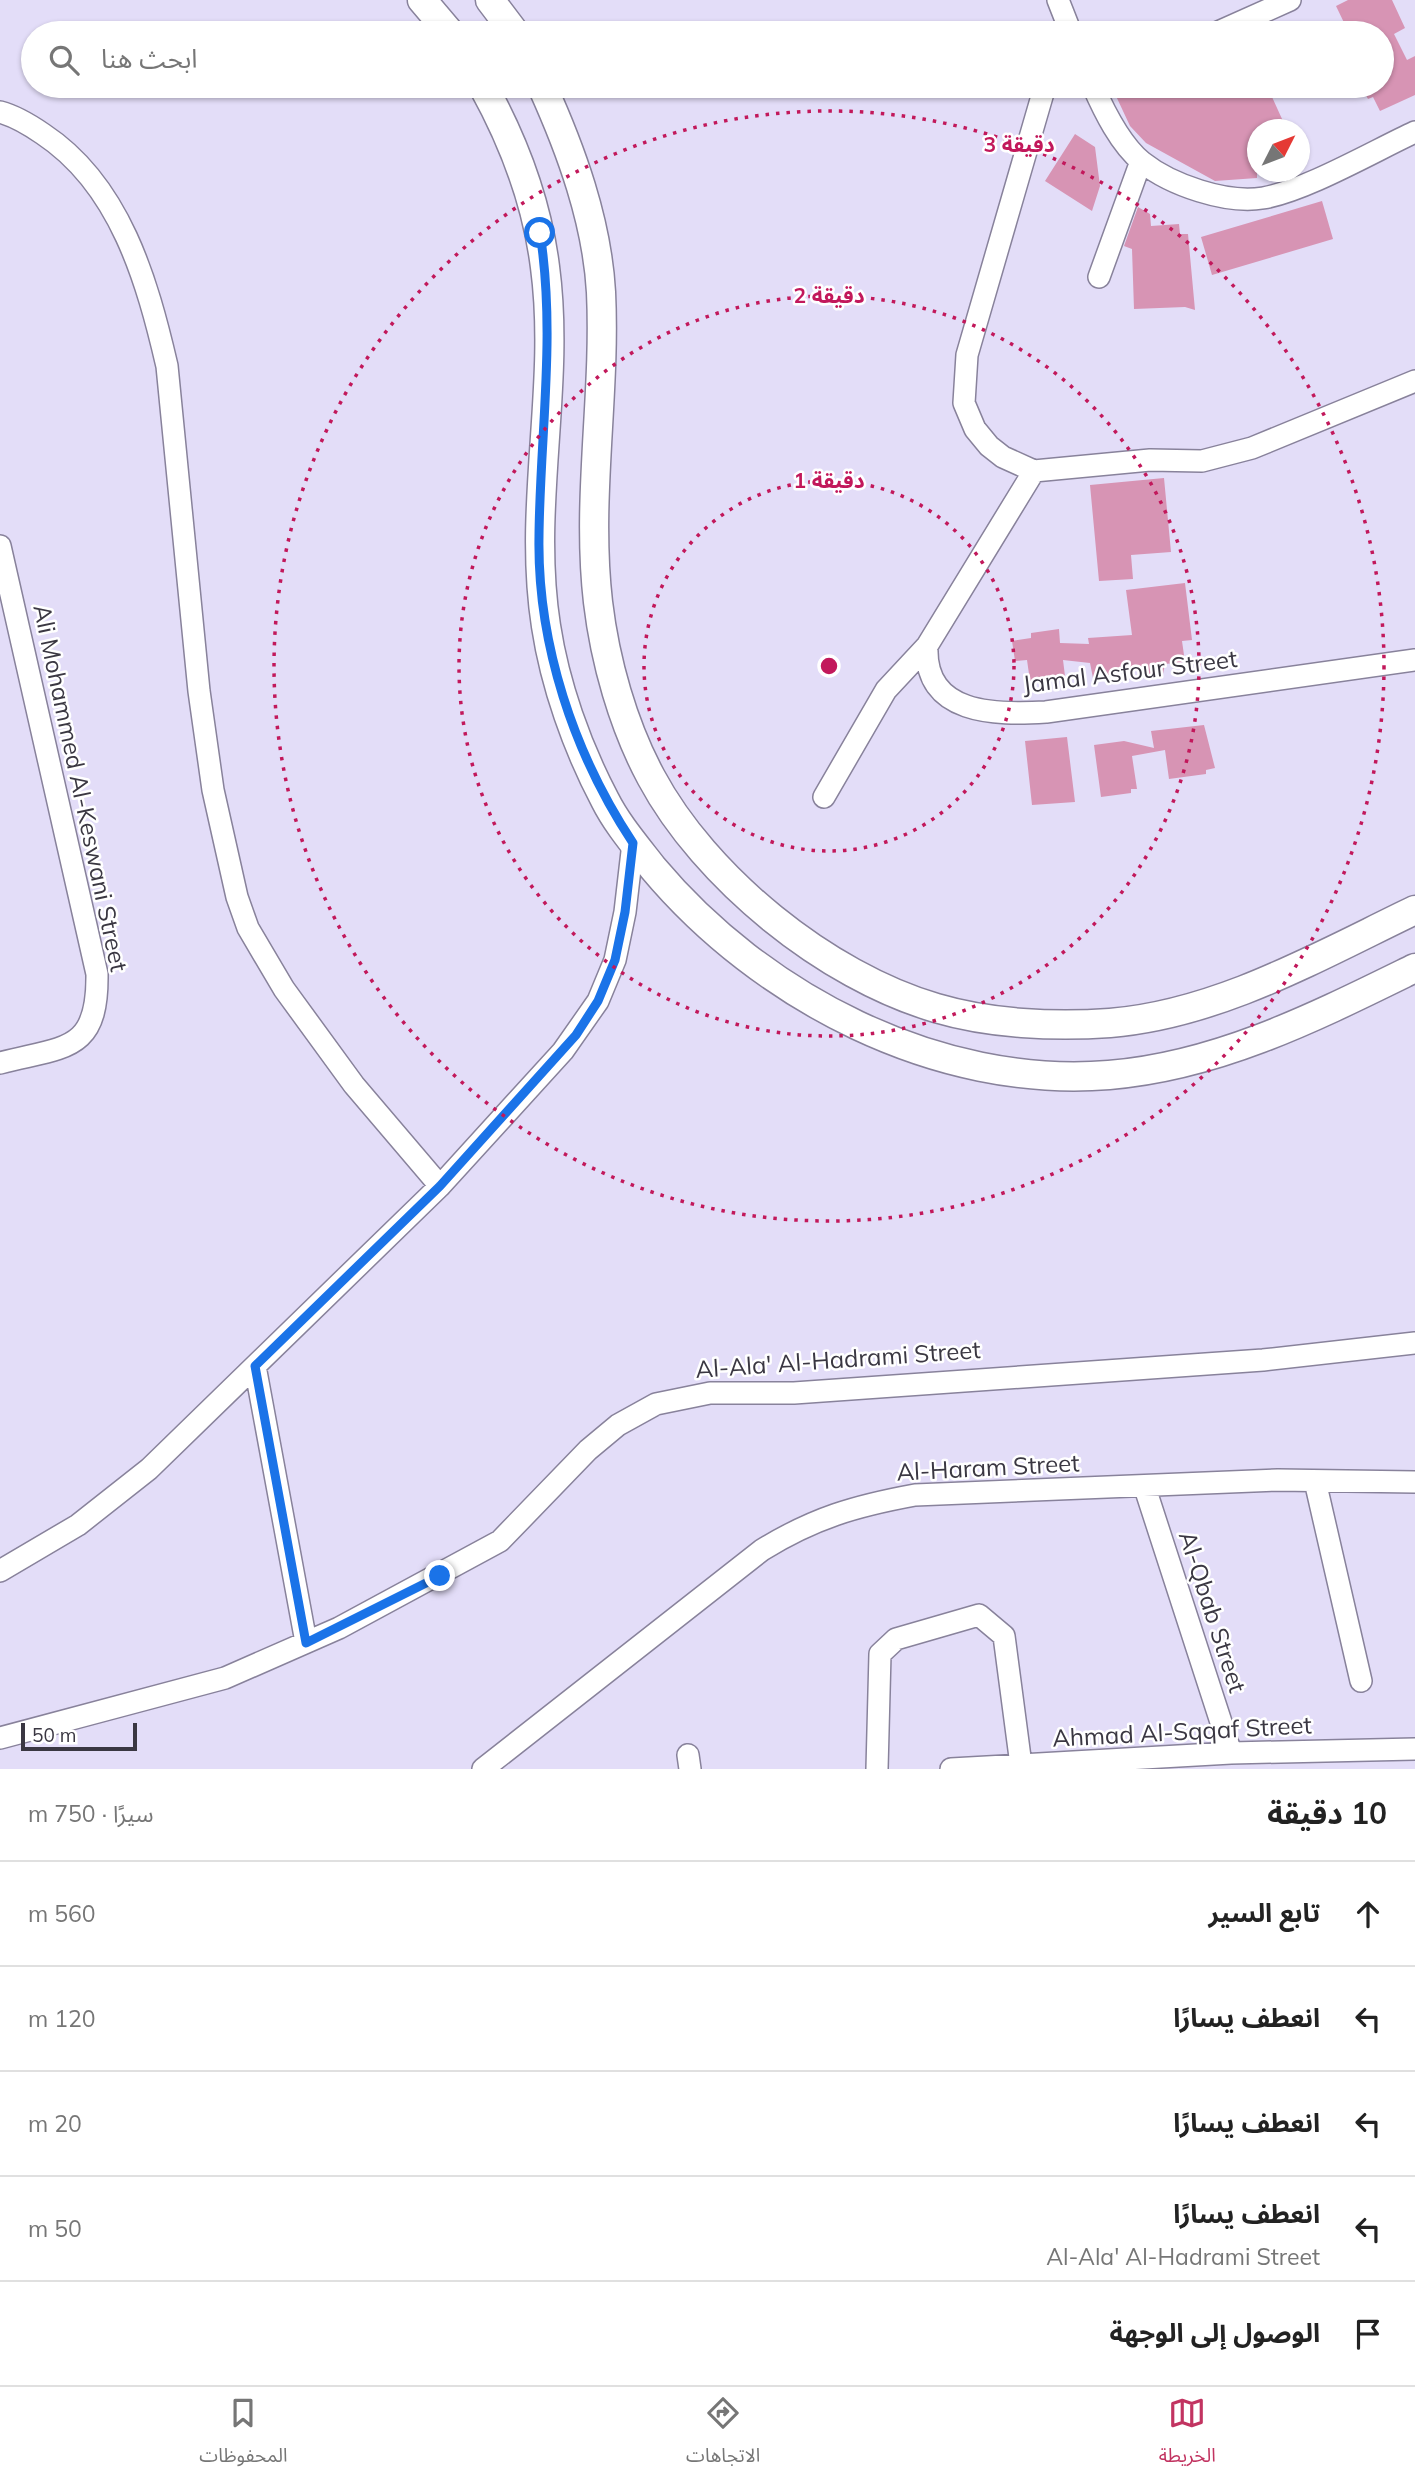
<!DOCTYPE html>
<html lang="ar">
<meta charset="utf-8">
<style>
:root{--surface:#fff;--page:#f2f2f2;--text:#222;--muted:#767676;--line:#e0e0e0;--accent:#c23461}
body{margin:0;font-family:Mulish,"Noto Sans Arabic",sans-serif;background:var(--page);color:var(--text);direction:rtl}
.compass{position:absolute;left:1247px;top:119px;width:63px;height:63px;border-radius:50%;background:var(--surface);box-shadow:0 2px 5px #0004;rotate:48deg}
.scale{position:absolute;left:21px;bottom:18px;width:116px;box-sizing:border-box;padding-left:7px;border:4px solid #3a3742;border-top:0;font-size:19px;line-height:24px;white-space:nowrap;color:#3a3742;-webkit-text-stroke:5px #fff;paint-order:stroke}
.stop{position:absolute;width:21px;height:21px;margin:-16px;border:5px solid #1a73e8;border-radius:50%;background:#fff}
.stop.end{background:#1a73e8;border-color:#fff;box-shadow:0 2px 7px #0008}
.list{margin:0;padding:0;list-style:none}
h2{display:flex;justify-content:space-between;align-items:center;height:91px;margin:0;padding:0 28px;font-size:30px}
h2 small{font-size:23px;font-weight:400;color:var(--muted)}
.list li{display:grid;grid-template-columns:46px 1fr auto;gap:21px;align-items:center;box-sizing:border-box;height:105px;padding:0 28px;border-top:2px solid var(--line)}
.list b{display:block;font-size:26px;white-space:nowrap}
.list p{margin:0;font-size:23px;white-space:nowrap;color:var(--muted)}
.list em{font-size:23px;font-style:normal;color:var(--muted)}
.icon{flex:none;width:38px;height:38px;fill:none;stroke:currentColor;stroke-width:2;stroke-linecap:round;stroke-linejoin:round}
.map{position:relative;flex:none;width:1415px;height:1769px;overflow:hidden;direction:ltr}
.search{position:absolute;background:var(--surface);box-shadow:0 2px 5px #0004;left:21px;right:21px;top:21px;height:77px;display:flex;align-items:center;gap:18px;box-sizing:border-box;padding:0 24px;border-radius:38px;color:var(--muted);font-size:26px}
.sheet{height:616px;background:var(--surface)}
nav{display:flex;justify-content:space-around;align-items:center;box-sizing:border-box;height:98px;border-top:2px solid var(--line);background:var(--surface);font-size:19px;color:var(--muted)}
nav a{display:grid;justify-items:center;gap:4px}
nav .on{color:var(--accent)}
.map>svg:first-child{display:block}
</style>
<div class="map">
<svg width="1415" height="1769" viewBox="0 0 1415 1769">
<rect width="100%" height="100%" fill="#e3ddf8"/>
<path fill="#d794b4" d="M1348,0h44l13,28 -11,6 13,26 8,-4v39l-35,16 -7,-14 -5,2 -7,-13h21v-53h-33l-13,-27z
M1137,86h130l20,44h-30v48l-42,3 -69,-38 -16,-17 -14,-30z
M1075,134l20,13 5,39 -8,25 -47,-30z
M1322,201l11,38 -121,36 -11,-38z
M1138,207l12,7 1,12 28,-2 1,10h8l7,76 -10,-3 -51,2 -2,-60 -8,-3z
M1164,478l7,74 -40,3 2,24 -34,2 -9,-96z
M1185,583l7,57 -10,1 3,21 -20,2 -2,10 -16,2 -1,-8 -53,10 -3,-15 -27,-3 2,16 -35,5 -3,-21 -12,1 -3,-20 19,-3v-5l28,-4 1,14 29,1 -1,-6 44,-3 -6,-45z
M1204,725l11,43 -9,2v4l-37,5 -4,-29 -33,6 5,33h-6v4l-30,4 -7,-52 30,-4 30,7 -3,-17z
M1067,737l8,65 -43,3 -7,-64z"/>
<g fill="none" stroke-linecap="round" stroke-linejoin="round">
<defs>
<path id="minor" d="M1058,0l13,33
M1216,33l74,-33
M1045,86l-78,269 -3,48 11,26 14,17 14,11 31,14 116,-11 52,1 50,-13 163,-67
M1093,86c11,25 27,58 49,76 29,23 84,42 121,36 42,-7 111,-47 152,-66
M0,112c15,4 30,13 43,22 77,51 104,146 124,232l32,325 14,99 24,107 11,31 36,61 70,96 86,101
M1099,277l42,-116
M1034,471l-107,175c-3,69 68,69 119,66l369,-52
M0,546l97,428c1,79 -32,72 -97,89
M824,797l62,-107 41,-44
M255,1366l51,276
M1315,1481l46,200
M1145,1488l86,265
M0,1571l78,-46 71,-56 291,-283 123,-135 35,-50 17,-41 10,-48 8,-69
M0,1738l225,-60 114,-50 161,-87 88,-91 30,-25 38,-21 54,-11h84l469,-33 152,-17
M688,1755l2,14
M483,1769l279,-219c52,-32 93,-44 153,-55l363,-15 137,2
M877,1769l3,-115 16,-15 83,-24 25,21 17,129
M951,1769l280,-16 184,-4"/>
<path id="major" d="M422,0l28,33
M490,0l25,33
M483,86c31,56 54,117 62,181 16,119 -18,239 1,359 9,59 31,121 59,174 12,24 31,46 48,68 108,129 284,221 456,207 110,-9 208,-59 306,-107
M542,86c29,64 55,135 59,206 5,103 -15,207 -3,310 7,59 25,123 53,175 54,101 175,199 285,231 54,16 118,19 174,15 109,-9 209,-67 305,-113"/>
</defs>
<use href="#minor" stroke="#88829b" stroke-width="24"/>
<use href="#major" stroke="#88829b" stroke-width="31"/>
<use href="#minor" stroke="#fff" stroke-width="21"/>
<use href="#major" stroke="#fff" stroke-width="28"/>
</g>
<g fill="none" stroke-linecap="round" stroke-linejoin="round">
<path stroke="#1a73e8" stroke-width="9" d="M440,1576l-134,67 -51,-277 185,-180 136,-151 22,-34 17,-41 10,-48 8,-69c-59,-89 -96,-199 -94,-307 1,-102 17,-201 1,-303"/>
</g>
<g fill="none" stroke="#c2185b" stroke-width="3.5" stroke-dasharray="3.5 7">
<circle cx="829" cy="666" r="185"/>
<circle cx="829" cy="666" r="370"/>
<circle cx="829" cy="666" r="555"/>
</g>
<g text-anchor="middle" stroke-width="5" stroke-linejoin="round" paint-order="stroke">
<g font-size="24" fill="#3a3742" stroke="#fff">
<text transform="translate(1130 672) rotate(-7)" y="8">Jamal Asfour Street</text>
<text transform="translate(80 788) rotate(78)" y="8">Ali Mohammed Al-Keswani Street</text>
<text transform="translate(838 1360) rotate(-4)" y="8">Al-Ala' Al-Hadrami Street</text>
<text transform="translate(988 1468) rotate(-3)" y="8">Al-Haram Street</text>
<text transform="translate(1212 1612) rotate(72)" y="8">Al-Qbab Street</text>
<text transform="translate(1182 1732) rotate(-3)" y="8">Ahmad Al-Sqqaf Street</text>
</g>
</g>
<circle cx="829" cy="666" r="10" fill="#c2185b" stroke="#fff" stroke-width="3.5"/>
<g font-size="21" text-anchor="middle" font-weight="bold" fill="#c2185b" stroke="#fff" stroke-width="5" stroke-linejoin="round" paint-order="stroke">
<text x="1019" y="152">3 دقيقة</text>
<text x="829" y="303">2 دقيقة</text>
<text x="829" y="488">1 دقيقة</text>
</g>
</svg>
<svg class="compass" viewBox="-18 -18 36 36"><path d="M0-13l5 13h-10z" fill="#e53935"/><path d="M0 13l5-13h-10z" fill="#767676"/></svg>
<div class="scale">50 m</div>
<div class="stop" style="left:540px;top:233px"></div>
<div class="stop end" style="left:440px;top:1576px"></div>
<div class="search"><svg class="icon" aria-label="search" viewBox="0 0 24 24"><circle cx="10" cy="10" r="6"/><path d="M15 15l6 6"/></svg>ابحث هنا</div>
</div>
<section class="sheet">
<h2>10 دقيقة<small>سيرًا · 750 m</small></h2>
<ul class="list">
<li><svg class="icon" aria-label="ahead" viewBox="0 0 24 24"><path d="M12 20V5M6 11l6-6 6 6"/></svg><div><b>تابع السير</b></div><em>560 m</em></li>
<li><svg class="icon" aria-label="left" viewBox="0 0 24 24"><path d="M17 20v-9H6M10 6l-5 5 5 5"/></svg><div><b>انعطف يسارًا</b></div><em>120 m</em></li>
<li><svg class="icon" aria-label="left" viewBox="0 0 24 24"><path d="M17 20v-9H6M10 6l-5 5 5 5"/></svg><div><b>انعطف يسارًا</b></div><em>20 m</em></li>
<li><svg class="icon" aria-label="left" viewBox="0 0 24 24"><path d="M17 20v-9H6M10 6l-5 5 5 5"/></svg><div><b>انعطف يسارًا</b><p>Al-Ala' Al-Hadrami Street</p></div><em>50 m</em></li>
<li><svg class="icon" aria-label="arrive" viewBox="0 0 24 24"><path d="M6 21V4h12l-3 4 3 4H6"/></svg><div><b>الوصول إلى الوجهة</b></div></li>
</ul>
</section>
<nav>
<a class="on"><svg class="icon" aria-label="map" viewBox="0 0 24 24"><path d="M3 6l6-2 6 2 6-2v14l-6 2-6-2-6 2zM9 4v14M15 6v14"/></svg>الخريطة</a>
<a><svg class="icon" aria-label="directions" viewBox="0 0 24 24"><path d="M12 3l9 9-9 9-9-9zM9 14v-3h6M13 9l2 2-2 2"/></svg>الاتجاهات</a>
<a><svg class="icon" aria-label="saved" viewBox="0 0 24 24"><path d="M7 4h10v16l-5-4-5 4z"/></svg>المحفوظات</a>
</nav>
